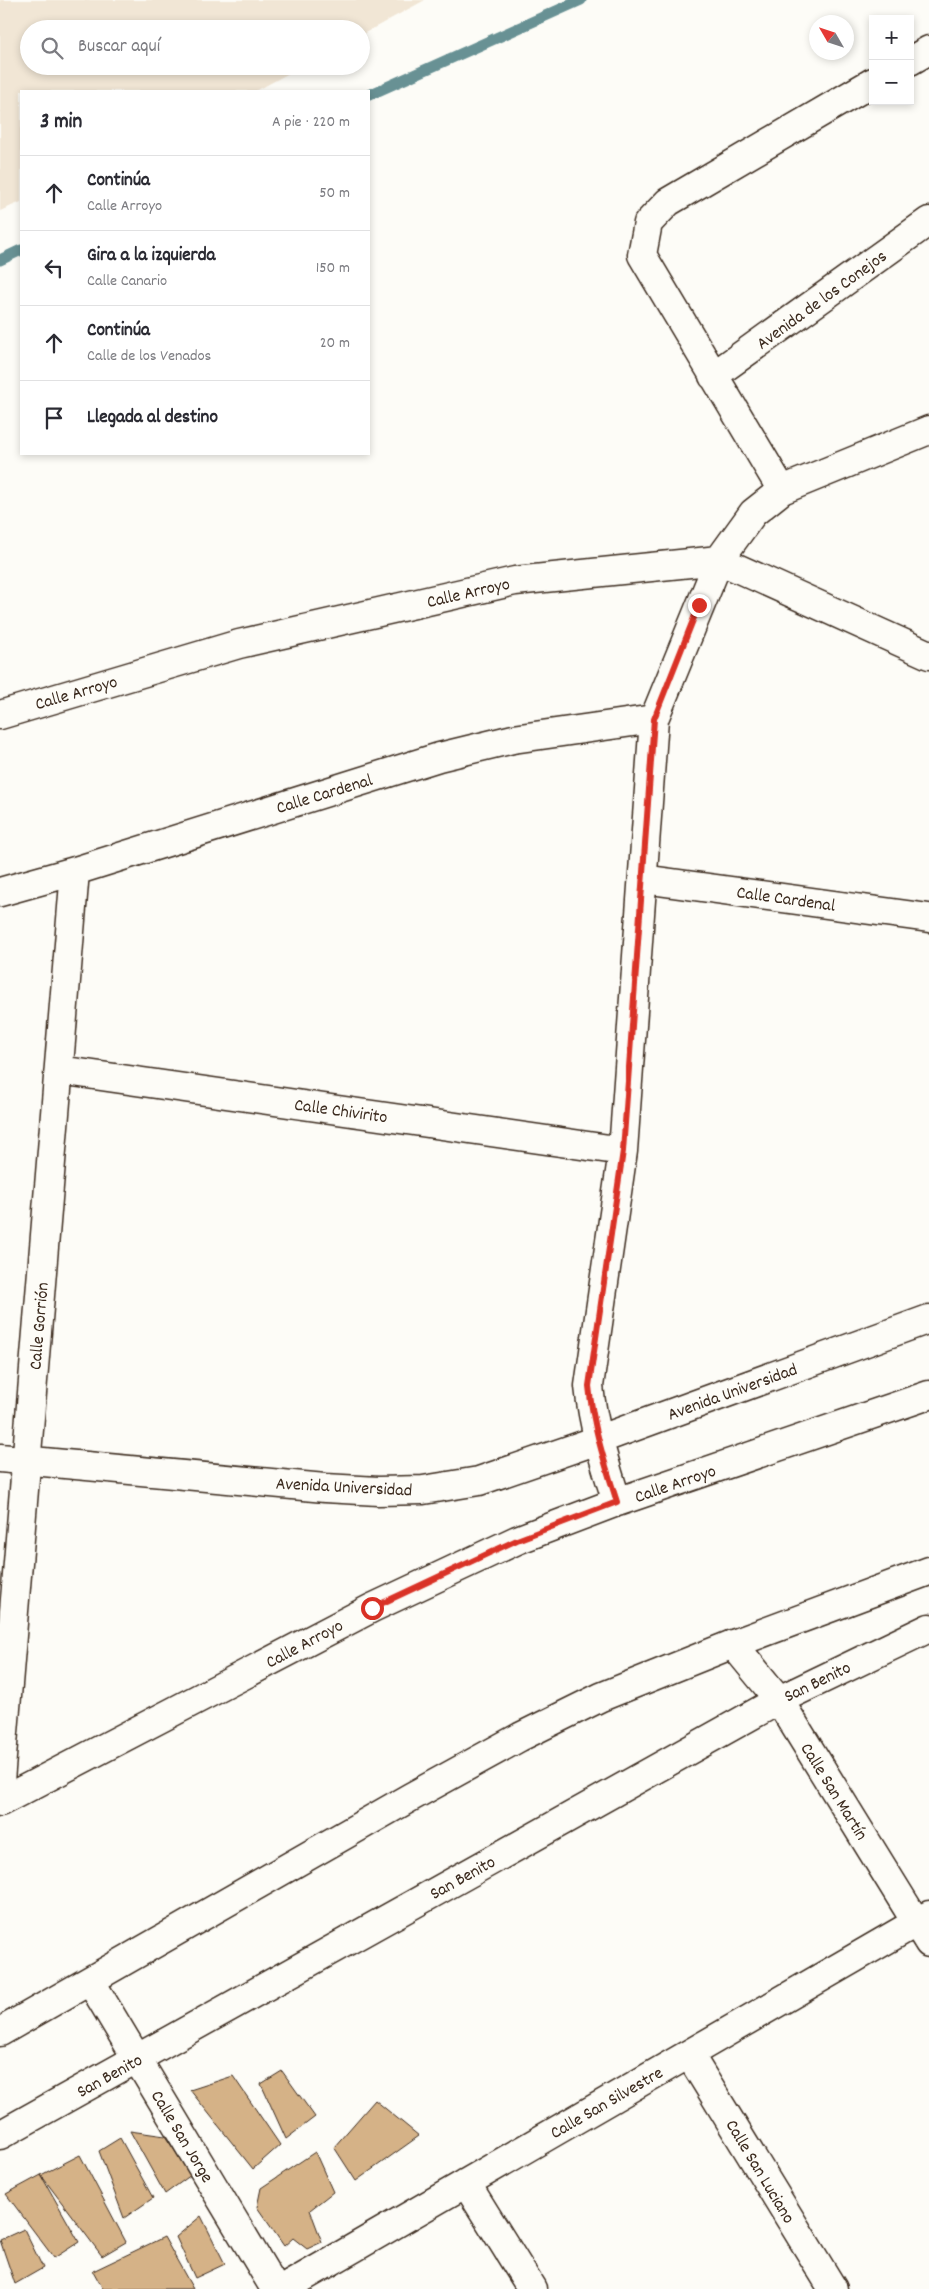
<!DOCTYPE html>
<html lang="es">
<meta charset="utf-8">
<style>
:root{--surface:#fff;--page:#f7f7f7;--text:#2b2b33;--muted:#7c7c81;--line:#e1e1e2}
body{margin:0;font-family:Dekko,sans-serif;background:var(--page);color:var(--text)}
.controls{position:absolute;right:15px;top:15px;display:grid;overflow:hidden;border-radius:0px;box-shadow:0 2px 8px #0003}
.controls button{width:45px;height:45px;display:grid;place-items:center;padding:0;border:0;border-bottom:1px solid var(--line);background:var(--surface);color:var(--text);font:25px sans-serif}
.compass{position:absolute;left:809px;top:15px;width:45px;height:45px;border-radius:50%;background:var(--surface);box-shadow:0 2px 8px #0003;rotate:309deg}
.stop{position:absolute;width:15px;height:15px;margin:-11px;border:4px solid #d93025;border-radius:50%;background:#fff}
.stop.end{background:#d93025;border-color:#fff;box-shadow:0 1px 5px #0008}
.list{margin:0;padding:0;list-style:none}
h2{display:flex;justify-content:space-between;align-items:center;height:65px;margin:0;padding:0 20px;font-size:21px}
h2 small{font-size:16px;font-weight:400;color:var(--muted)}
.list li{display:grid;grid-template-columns:32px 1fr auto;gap:15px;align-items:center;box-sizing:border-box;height:75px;padding:0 20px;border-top:1px solid var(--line)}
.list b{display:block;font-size:19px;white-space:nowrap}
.list p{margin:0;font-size:16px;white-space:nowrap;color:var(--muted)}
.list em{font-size:16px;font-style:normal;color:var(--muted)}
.icon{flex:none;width:28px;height:28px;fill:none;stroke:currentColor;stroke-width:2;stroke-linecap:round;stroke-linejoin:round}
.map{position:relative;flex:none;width:929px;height:2289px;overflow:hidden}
.search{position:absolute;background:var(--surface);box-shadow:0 2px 8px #0003;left:20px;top:20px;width:350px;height:55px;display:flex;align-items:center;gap:12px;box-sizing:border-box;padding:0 18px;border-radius:28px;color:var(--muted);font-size:19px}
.panel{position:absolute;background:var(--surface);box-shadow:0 2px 8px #0003;left:20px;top:90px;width:350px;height:365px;border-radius:0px}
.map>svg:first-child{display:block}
</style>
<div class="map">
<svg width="929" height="2289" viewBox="0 0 929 2289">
<rect width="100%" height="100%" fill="#fdfcf7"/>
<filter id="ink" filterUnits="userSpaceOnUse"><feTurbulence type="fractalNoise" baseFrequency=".02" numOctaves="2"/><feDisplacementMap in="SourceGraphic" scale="10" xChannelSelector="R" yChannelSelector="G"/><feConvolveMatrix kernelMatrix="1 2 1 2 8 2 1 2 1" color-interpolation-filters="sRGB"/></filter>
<g filter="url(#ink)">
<path fill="#f1e6d5" d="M0,0h425l-64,35v-6h-332v37h273l-46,25h-235v111l-21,9z"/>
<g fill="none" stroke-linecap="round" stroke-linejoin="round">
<path stroke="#689194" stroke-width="11" d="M369,95l212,-95
M0,260l21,-10"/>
</g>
<path fill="#d5b287" stroke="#3b2a1e" d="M282,2071l33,46 -29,22 -25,-55z
M233,2076l47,69 -27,24 -63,-79z
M375,2100l44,36 -63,45 -22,-34z
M130,2131l35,5 26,39 -26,19z
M120,2138l33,60 -29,20 -25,-67z
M315,2152l18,40 -23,18 12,32 -15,7 -14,-11 -9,8 -27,-39 4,-19z
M80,2155l46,87 -24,14 -61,-81z
M41,2175l38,67 -25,16 -48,-64z
M201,2216l24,48 -30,14 -19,-41z
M24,2229l19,39 -28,16 -15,-44z
M164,2237l29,52h-90l-10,-18z"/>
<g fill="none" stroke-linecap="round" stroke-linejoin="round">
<defs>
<path id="minor" d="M910,61l19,-11
M713,376l216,-155
M782,490l-140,-235 6,-32 20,-21 205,-120
M0,715l239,-71 276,-63 204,-21 210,95
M643,879l286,39
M0,892l75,-21 364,-114 74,-18 141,-20
M59,1070l564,81
M0,1458l325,30 53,3 45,-1 56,-9 119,-41 331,-121
M617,1502c-12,-38 -24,-75 -28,-116l34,-235 31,-432 65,-159 34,-47 29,-23 147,-60
M733,1644l46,56 150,243
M0,1781l75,-910
M0,1802l372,-194 145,-68 100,-38 312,-107
M91,1982l184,307
M689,2054l144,235
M466,2183l66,106
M283,2289l646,-374"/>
<path id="major" d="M0,2032l411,-235 109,-60 81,-40 132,-53 196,-73
M0,2135l779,-435 150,-72"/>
</defs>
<use href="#minor" stroke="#3b2a1e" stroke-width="31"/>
<use href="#major" stroke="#3b2a1e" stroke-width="31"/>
<use href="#minor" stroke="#fdfcf7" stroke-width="28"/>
<use href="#major" stroke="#fdfcf7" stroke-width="28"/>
</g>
</g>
<g fill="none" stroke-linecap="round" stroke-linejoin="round" filter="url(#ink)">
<path stroke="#d93025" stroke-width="6" d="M372,1608l145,-68 100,-38c-12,-38 -24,-75 -28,-116l34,-235 31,-432 45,-114"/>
</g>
<g text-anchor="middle" stroke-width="4" stroke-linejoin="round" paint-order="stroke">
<g font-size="18" fill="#3b2a1e" stroke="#fdfcf7">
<text transform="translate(821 299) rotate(-36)" y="6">Avenida de los Conejos</text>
<text transform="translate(468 592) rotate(-13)" y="6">Calle Arroyo</text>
<text transform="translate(76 692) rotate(-16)" y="6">Calle Arroyo</text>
<text transform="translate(324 793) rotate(-17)" y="6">Calle Cardenal</text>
<text transform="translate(786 898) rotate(8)" y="6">Calle Cardenal</text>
<text transform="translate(341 1110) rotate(8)" y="6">Calle Chivirito</text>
<text transform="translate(38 1326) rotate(-85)" y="6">Calle Gorrión</text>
<text transform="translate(732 1391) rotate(-20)" y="6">Avenida Universidad</text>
<text transform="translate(675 1483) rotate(-19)" y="6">Calle Arroyo</text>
<text transform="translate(344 1486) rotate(3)" y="6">Avenida Universidad</text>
<text transform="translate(304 1643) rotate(-28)" y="6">Calle Arroyo</text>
<text transform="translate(817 1681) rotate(-26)" y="6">San Benito</text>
<text transform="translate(835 1791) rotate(58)" y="6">Calle San Martín</text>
<text transform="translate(462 1877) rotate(-29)" y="6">San Benito</text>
<text transform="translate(109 2075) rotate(-29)" y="6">San Benito</text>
<text transform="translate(606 2102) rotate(-30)" y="6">Calle San Silvestre</text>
<text transform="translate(183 2136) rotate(59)" y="6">Calle San Jorge</text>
<text transform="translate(761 2171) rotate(59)" y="6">Calle San Luciano</text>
</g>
</g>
</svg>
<div class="controls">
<button>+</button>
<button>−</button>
</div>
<svg class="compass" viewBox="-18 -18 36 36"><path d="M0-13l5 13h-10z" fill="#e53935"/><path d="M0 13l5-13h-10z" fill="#7c7c81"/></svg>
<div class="stop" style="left:372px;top:1608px"></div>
<div class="stop end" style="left:699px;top:605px"></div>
<div class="search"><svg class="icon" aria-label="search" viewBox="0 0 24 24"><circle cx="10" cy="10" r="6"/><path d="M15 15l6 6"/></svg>Buscar aquí</div>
<section class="panel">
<h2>3 min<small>A pie · 220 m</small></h2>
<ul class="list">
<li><svg class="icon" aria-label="ahead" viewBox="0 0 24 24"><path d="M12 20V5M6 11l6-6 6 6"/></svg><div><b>Continúa</b><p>Calle Arroyo</p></div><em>50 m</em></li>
<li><svg class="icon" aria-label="left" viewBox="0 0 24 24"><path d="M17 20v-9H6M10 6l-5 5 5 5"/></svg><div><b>Gira a la izquierda</b><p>Calle Canario</p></div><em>150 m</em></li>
<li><svg class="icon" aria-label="ahead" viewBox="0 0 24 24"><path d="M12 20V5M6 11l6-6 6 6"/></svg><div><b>Continúa</b><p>Calle de los Venados</p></div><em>20 m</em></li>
<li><svg class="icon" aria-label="arrive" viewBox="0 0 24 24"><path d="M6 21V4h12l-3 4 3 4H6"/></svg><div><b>Llegada al destino</b></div></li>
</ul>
</section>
</div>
